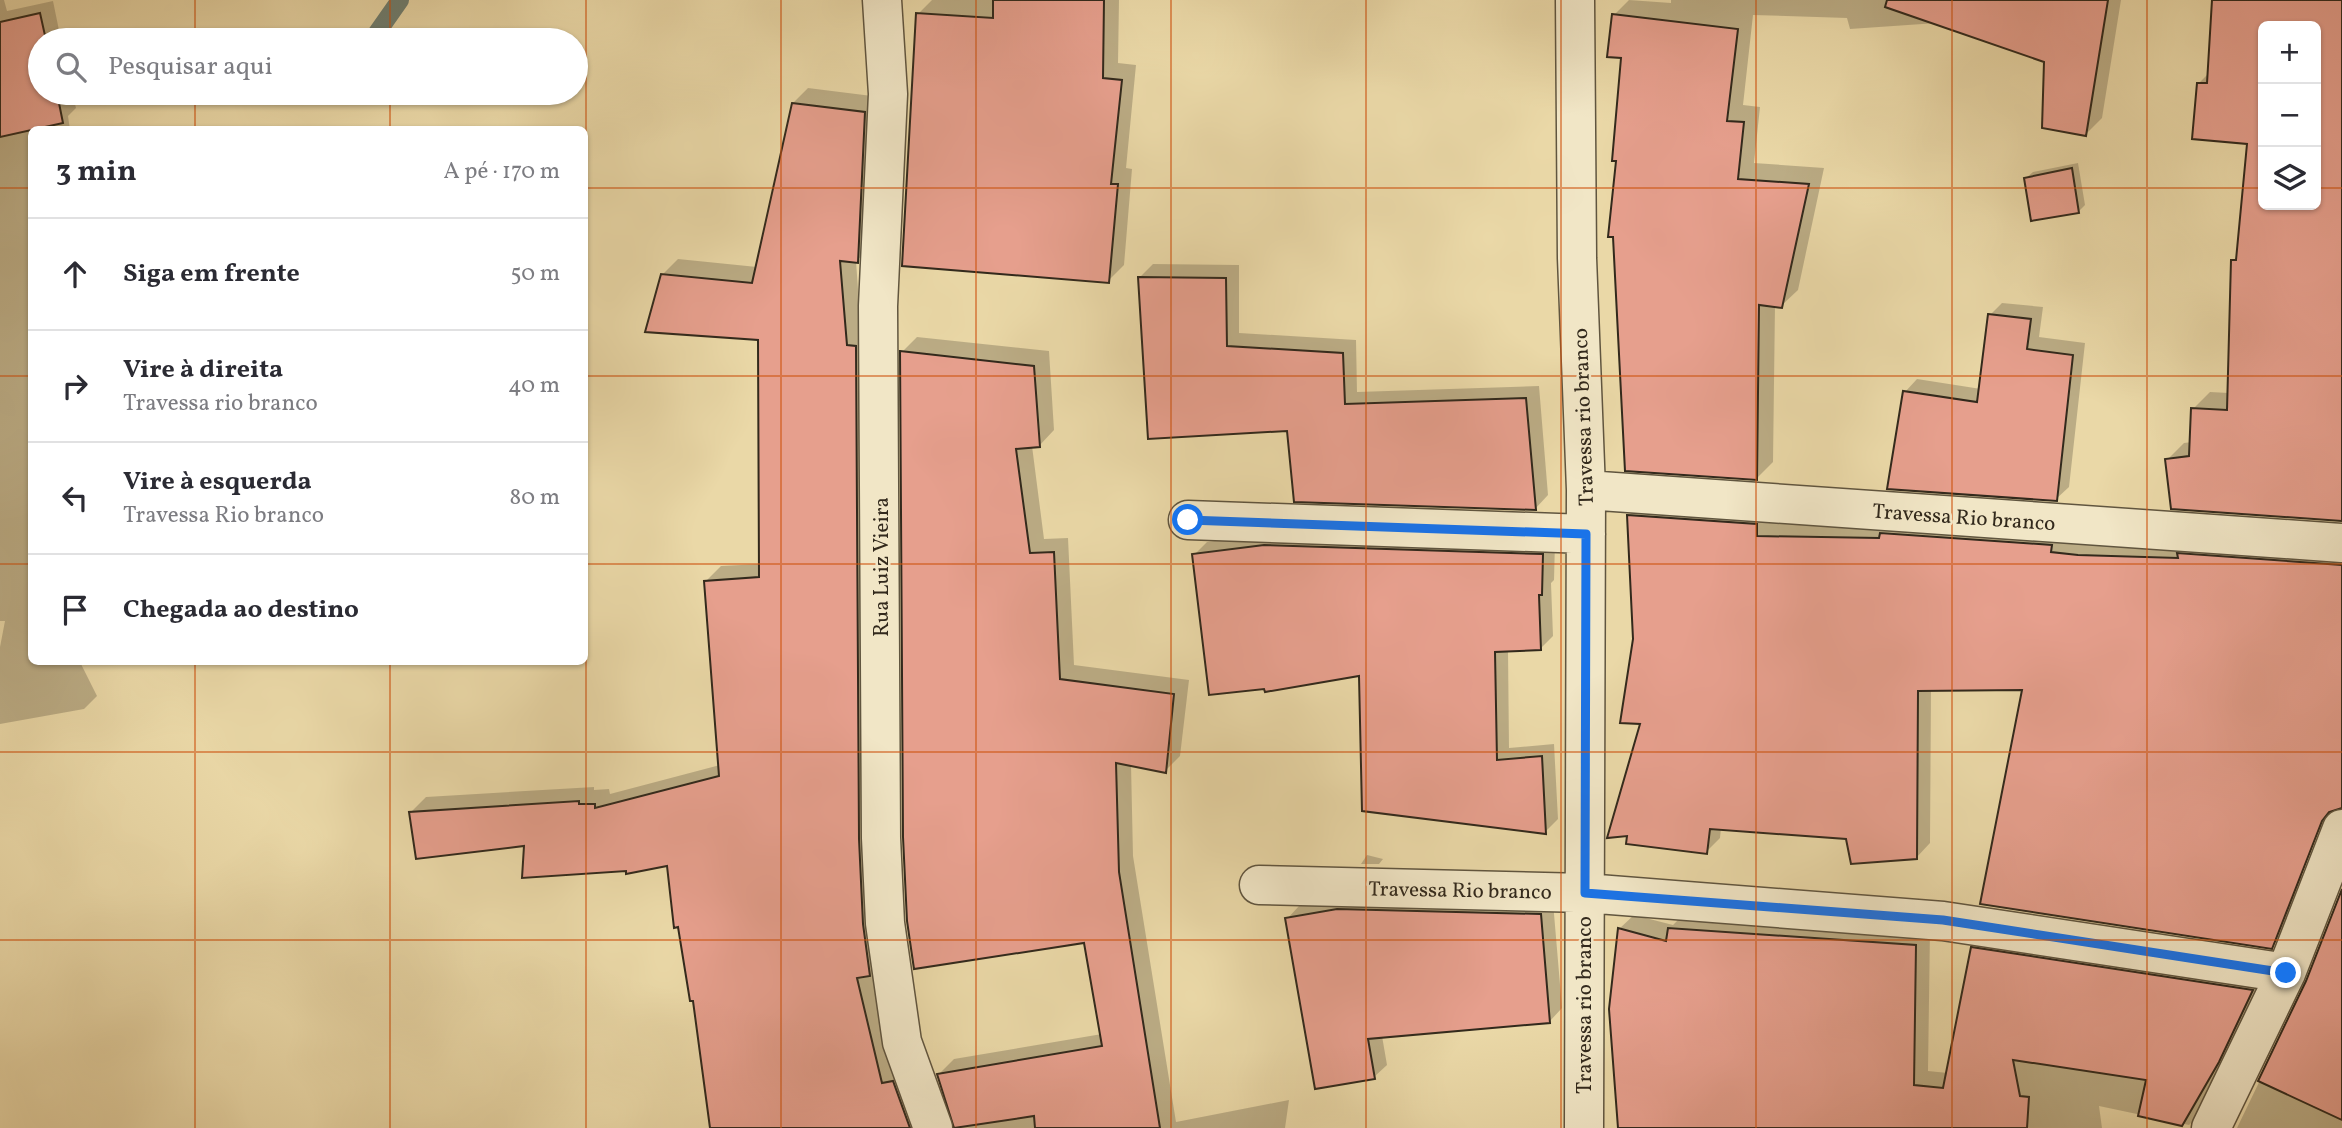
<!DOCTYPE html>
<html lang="pt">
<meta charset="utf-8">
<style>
:root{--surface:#fff;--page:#f7f7f7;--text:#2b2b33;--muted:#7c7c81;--line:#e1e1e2}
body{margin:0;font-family:Vollkorn,serif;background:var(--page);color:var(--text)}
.controls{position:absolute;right:21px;top:21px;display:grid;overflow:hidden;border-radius:10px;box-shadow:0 2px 5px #0004}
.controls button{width:63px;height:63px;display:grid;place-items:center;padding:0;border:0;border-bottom:2px solid var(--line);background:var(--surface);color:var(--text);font:35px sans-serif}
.stop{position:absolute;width:21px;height:21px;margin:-16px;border:5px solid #1a73e8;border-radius:50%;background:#fff}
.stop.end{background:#1a73e8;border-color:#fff;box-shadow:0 2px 7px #0008}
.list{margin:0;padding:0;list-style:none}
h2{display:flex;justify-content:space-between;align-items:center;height:91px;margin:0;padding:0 28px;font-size:30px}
h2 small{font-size:23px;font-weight:400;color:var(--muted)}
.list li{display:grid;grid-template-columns:46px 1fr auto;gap:21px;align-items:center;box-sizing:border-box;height:112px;padding:0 28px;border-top:2px solid var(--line)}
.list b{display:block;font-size:26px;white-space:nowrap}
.list p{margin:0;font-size:23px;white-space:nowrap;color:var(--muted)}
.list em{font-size:23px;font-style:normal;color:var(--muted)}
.icon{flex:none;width:38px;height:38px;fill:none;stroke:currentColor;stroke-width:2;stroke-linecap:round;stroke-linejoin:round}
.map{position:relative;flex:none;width:2342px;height:1128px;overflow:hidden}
.search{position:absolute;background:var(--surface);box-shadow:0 2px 5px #0004;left:28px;top:28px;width:560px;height:77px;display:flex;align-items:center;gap:18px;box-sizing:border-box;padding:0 24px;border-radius:38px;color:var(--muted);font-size:26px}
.panel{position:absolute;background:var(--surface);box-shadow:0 2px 5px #0004;left:28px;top:126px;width:560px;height:539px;border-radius:10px}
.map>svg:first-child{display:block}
</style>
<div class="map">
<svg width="2342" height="1128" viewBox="0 0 2342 1128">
<rect width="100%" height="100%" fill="#ead8a7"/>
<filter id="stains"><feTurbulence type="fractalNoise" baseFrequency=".00286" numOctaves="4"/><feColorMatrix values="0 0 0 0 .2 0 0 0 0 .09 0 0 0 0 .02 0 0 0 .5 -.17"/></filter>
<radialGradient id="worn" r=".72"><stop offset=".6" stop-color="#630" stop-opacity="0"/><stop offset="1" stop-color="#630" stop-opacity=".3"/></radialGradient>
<path fill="#0003" fill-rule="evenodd" d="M0,0h4l3,11 46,-10 8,39h-21v53h32l4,15 -8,8 2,14h-38v532h48l17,34 -13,13 -84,15v-77l5,-26h-5z
M932,0h187l-1,63 18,2 -10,103 6,1 -8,96 -16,16 -190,-267z
M1629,0l42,3v-3h450l-19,118 -17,17 -40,-74 -108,-38 -87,6 -3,-11 -94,-3 -10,90 17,2 -6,56 70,5 -26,122 -17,16 -6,-1 -2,157 -16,16 -139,-318 5,-103 -9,-42z
M2214,0h128v521l-169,-14 -6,-47 17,-17 8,-1 1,-33 17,-17 19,1 4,-132 5,-6 11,-113 -50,-59 10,-10zM2263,26h53v179h-53z
M808,88l72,9 -7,149 -17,15 5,70 13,492 59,305h-221l-17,-129 -26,-135 -42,5 -216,-57 15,-15 168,-10v3l15,-1 1,5 110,-29 -14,-184 15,-15 40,-2 -2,-226 -97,-63 16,-16 79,8 36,-164z
M2078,163l7,42 -7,7 -52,-34 7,-6z
M1153,264l86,1v68l117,7 1,52 182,-6 9,109 -13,14 -246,-80 -149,-152z
M2002,303l41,4 -4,30 46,6 -16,144 -13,12 -151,-107 12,-13 64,10 9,-74z
M917,337l132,14 5,79 -15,16h-7l12,93 24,-1 6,127 115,15 -9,76 -15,15 -34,-7 2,92 43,266 113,-22 -4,28h-330l-16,-54 15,-15 148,-25 -16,-93 -184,-589z
M1643,501l128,9 -1,13 121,1 451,24v257l-6,3 -7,13 -14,14 -86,14 78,29 -21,55 -15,14 -246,-259 -94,1 -1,154 -14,15 -68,-20 -127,-10 -1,10 -14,14 -64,-129 -13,-208z
M1278,532l277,10 -1,38 -3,3 2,53 -13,13 -32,1 1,98 45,-4 4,75 -13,13 -184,-158 -167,-119 13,-13z
M1367,855l16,4 -4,5h-18z
M1351,897l202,5 9,106 -12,13 -168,15 5,29 -13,12 -87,-158 12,-13z
M2342,903v225h-105l70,-145z
M1684,914l246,17 -2,140 20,2 25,-125 15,-15 279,43 -63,134 -15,15 -90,-19 3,22h-482l-1,-199 15,-14 39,10z"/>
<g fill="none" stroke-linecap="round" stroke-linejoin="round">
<path stroke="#6f7f72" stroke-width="18" d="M372,40l28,-40"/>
</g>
<path fill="#e69f8d" stroke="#32291c" stroke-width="2" fill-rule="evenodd" d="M993,0h111l-1,78 19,2 -11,104h7l-9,99 -207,-17 14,-253 77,5z
M1887,0h221l-22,136 -44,-8 2,-66 -159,-55z
M2212,0h130v521l-171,-12 -6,-50 24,-3 2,-48 36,2 4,-150h5l11,-116 -55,-5 5,-56h10zM2263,26h53v179h-53z
M40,13l6,27h-6v53h17l6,30 -63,14v-115z
M1612,14l126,15 -11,92 17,1 -6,57 71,5 -27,124 -23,-3 -2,175 -132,-9 -12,-234h-5l8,-76h-4l9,-103 -14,-1z
M792,103l73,9 -7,151 -18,-2 7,84 9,1 3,493 4,85 7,52 -13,2 25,105 11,-2 17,47h-200l-17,-127h-3l-12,-74 -4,1 -7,-62 -41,8v-3l-104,7 2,-32 -108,13 -7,-47 170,-11v3h16v4l124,-32 -15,-195 55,-4 -1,-237 -113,-8 16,-58 91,9z
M2072,168l7,45 -48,8 -7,-43z
M1138,277l88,1 1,68 116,7 2,51 181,-6 10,112 -242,-8 -7,-71 -139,8z
M1988,314l43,5 -4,30 46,6 -16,146 -170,-12 16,-98 74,11z
M900,351l134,15 6,81 -24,2 14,104 24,-1 6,127 114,15 -8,79 -50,-10 3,109 41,256h-125l-1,-12 -80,12 -17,-54 165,-28 -18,-103 -170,26 -7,-48 -4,-84z
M1627,515l130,9v12l122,2 1,-5 172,12 -1,7 27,3 100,3 -1,-5 165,12v243l-13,4 -7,9 -50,128 -292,-45 42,-214 -104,1 -1,168 -66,5 -5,-25 -136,-10 -3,25 -81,-10 1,-8 -20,2 33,-114 -20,-1 13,-84z
M1264,545l279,9 -1,41h-3l2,55 -46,2 2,108 45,-4 4,78 -184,-23 -3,-135 -94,16 -1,-3 -55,6 -17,-141z
M2342,889v231l-84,-39 48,-100z
M1337,909l204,5 9,109 -182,16 7,40 -60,10 -30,-171z
M1618,928l48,13 2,-13 248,17 -2,140 29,3 28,-141 282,43 -34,72 -37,64 -44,-10 8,-36 -133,-20 7,36 9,1 -2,31h-409l-9,-119z"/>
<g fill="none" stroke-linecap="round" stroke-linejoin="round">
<defs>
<path id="minor" d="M882,0l6,94 -10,212 3,532 4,85 17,119 31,86
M1575,0l2,258 9,232 -2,638
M1586,490l756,53
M1188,520l398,14
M1259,885l326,8 358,28 343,52
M2211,1128l75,-155 56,-144"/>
</defs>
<use href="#minor" stroke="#60553f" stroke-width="41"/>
<use href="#minor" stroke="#f1e6c6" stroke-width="38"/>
</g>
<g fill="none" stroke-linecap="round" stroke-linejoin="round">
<path stroke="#1a73e8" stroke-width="9" d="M1188,520l398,14 -1,359 358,27 343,53"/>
</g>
<path fill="none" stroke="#cd520e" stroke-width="2" stroke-opacity="0.55" d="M195,0v40M390,0v40M586,0v1128M781,0v1128M976,0v1128M1171,0v1128M1366,0v1128M1561,0v1128M1756,0v1128M1952,0v1128M2147,0v1128M195,93v37M390,93v37M0,188h32M584,188h1679M2316,188h26M0,376h32M584,376h1758M0,564h32M584,564h1758M195,662v466M390,662v466M0,752h2342M0,940h2342"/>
<g text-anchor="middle" stroke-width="5" stroke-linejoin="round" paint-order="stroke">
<g font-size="21" fill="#32291c" stroke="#f1e6c6">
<text transform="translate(1583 417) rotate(-92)" y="7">Travessa rio branco</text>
<text transform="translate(1964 517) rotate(4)" y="7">Travessa Rio branco</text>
<text transform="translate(881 567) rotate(-90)" y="7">Rua Luiz Vieira</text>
<text transform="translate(1460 890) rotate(1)" y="7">Travessa Rio branco</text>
<text transform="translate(1584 1005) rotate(-90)" y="7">Travessa rio branco</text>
</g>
</g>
<rect width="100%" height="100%" filter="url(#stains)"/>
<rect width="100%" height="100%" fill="url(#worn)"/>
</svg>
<div class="controls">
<button>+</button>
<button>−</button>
<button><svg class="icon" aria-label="layers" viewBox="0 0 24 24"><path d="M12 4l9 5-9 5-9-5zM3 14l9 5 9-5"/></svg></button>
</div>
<div class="stop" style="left:1188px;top:520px"></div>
<div class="stop end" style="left:2286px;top:973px"></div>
<div class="search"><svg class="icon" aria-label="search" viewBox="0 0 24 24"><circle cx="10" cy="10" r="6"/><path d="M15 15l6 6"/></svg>Pesquisar aqui</div>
<section class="panel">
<h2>3 min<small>A pé · 170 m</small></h2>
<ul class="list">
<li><svg class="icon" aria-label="ahead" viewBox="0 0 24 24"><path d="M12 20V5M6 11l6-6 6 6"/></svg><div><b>Siga em frente</b></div><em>50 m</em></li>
<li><svg class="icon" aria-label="right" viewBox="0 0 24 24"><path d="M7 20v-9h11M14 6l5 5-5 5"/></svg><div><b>Vire à direita</b><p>Travessa rio branco</p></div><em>40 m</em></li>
<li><svg class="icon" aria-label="left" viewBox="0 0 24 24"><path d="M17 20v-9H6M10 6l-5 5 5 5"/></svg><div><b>Vire à esquerda</b><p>Travessa Rio branco</p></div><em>80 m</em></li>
<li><svg class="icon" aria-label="arrive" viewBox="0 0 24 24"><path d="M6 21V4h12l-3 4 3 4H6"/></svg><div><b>Chegada ao destino</b></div></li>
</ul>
</section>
</div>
